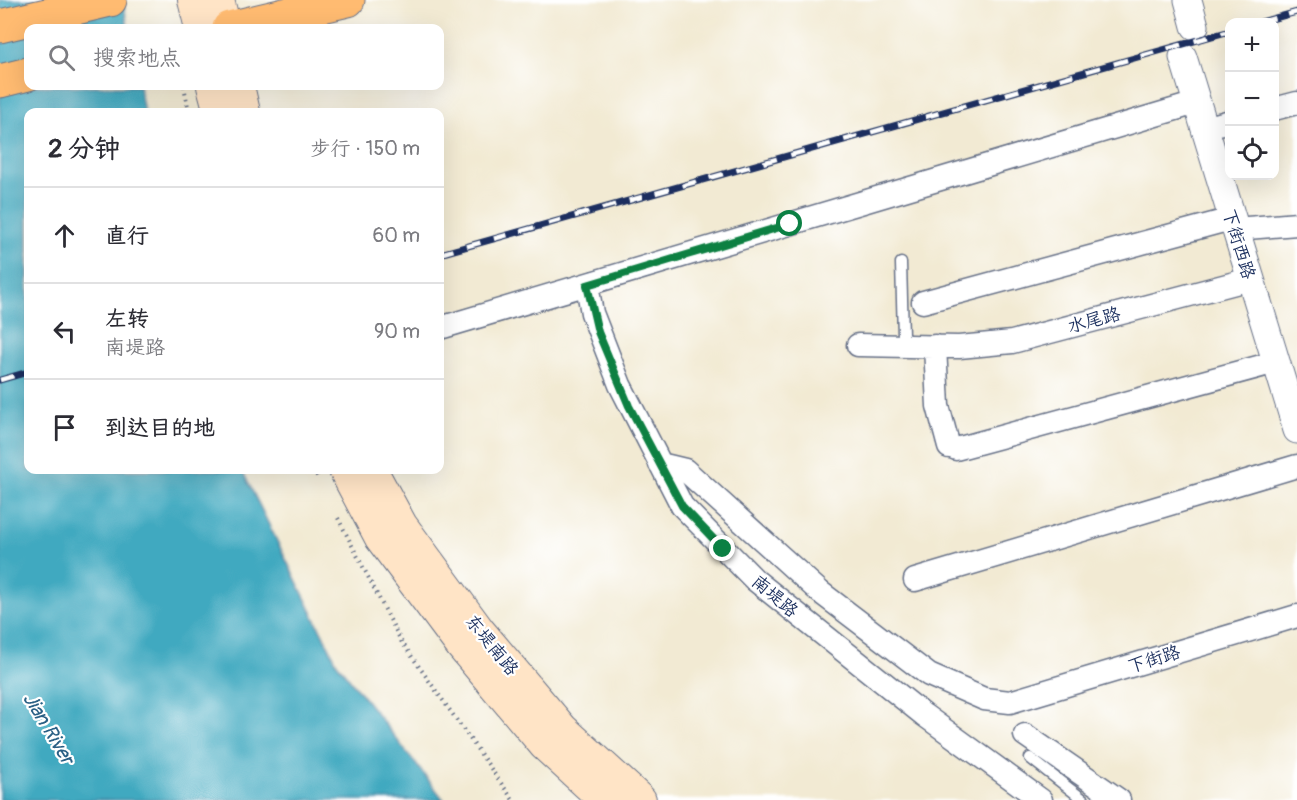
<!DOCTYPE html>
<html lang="zh">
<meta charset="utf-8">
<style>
:root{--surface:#fff;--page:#f2f2f3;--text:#2b2b33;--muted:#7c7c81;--line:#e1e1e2}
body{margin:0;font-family:Pangolin,"LXGW WenKai TC",sans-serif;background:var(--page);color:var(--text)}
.controls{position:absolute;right:18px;top:18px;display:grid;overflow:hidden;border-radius:12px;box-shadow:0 6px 24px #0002}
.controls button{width:54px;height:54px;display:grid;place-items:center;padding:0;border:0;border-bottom:2px solid var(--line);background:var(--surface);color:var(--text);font:30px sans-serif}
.stop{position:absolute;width:18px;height:18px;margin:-14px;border:4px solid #0b8043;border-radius:50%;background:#fff}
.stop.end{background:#0b8043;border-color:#fff;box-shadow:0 2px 6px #0008}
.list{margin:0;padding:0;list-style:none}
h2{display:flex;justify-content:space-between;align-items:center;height:78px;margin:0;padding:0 24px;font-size:26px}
h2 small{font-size:20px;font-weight:400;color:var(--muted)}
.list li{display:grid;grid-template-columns:39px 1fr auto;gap:18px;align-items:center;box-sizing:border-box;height:96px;padding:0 24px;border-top:2px solid var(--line)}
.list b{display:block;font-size:22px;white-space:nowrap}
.list p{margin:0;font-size:20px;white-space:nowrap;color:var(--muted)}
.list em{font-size:20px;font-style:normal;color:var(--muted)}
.icon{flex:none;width:33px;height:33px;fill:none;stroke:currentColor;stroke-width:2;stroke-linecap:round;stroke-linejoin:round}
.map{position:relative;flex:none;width:1297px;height:800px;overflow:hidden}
.search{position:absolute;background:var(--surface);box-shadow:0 6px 24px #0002;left:24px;top:24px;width:420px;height:66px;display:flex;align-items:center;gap:15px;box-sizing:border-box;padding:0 21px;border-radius:12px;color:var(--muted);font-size:22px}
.panel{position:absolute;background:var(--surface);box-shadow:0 6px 24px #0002;left:24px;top:108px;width:420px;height:366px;border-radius:12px}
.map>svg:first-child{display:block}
</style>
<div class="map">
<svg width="1297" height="800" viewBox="0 0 1297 800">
<rect width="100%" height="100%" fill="#fff"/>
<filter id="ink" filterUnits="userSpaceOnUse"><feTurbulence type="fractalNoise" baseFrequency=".0167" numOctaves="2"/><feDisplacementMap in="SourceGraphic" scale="12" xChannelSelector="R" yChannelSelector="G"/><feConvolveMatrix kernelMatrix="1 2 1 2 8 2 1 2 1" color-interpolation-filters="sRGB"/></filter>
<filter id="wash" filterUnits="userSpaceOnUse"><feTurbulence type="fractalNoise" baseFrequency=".008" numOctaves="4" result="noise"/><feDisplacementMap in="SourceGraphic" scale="24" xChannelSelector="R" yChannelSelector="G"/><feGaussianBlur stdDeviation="1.35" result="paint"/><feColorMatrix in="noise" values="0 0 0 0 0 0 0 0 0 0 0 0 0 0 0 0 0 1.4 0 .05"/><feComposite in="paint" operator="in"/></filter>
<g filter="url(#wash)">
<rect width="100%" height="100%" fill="#f2ead3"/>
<path fill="#40a9c0" stroke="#2e6c8f" stroke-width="1.5" d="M0,0h123l5,28h-100v58h111l5,26h-116v358h214l95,193 107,137h-444z"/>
</g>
<g filter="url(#ink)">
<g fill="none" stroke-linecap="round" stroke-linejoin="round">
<defs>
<path id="service" d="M901,263l2,73 8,9
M1030,758l54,42"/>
<path id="minor" d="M1274,109l23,-6
M1204,128l26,-7
M1234,229l63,-5
M587,285l5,28 28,72 62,121 73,74 169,135 117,85
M923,302l308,-83
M440,328l756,-225
M858,345l101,2 53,-5 238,-63
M935,346l3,60 11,41
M956,449l320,-87
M660,464l25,6 135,122 109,83 55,24 26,3 287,-86
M915,580l382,-114
M1025,735l94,65"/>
<path id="tertiary" d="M1188,0l7,26
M1183,57l114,373"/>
<path id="secondary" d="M194,0l7,28
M218,0l7,28
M213,86l7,26
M238,86l6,26
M345,470l36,68 80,107 84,100 60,55
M371,470l30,55 78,106 83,98 78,71"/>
<path id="primary" d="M0,26l110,-26
M229,28l119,-28
M0,81l28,-7"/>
</defs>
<use href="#service" stroke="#667087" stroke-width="13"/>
<use href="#minor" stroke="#667087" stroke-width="25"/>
<use href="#tertiary" stroke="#667087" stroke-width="29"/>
<use href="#secondary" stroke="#667087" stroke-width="34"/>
<use href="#primary" stroke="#667087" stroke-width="35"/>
<path stroke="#667087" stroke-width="4" stroke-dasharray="1.5 4.5" stroke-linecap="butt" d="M184,86l5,26
M313,470l6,9
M338,518l63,123 112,159"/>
<use href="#service" stroke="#fff" stroke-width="10"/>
<use href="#minor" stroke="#fff" stroke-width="22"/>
<use href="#tertiary" stroke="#fff" stroke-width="27"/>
<use href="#secondary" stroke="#ffe4c6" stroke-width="32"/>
<use href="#primary" stroke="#ffbb71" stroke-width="33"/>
<defs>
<path id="rail" d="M1261,22l36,-10
M440,254l790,-223
M0,380l28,-8"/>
</defs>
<use href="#rail" stroke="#1b2f5e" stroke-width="7"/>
<use href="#rail" stroke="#fff" stroke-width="4.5" stroke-dasharray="14" stroke-linecap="butt"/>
</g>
</g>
<g fill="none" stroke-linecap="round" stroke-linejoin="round" filter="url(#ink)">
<path stroke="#0b8043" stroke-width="8" d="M723,549l-41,-43 -53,-100 -31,-74 -11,-47 203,-61"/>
</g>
<g text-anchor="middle" stroke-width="4.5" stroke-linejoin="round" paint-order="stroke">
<g font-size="18" fill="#1b2f5e" stroke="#fff">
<text transform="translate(1239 244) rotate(73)" y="6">下街西路</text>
<text transform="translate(1094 320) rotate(-15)" y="6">水尾路</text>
<text transform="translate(775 596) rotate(40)" y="6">南堤路</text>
<text transform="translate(492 645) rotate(51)" y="6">东堤南路</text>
<text transform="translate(1154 659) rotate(-17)" y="6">下街路</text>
</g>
<g font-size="20" font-style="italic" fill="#2a6085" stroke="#fff">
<text transform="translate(49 728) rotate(59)" y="7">Jian River</text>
</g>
</g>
</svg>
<div class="controls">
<button>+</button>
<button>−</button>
<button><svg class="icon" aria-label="locate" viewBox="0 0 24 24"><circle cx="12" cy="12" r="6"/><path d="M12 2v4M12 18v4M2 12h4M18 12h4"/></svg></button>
</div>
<div class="stop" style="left:790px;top:224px"></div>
<div class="stop end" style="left:723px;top:549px"></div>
<div class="search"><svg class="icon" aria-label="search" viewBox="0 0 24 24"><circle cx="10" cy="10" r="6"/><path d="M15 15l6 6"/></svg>搜索地点</div>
<section class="panel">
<h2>2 分钟<small>步行 · 150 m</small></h2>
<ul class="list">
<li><svg class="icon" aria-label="ahead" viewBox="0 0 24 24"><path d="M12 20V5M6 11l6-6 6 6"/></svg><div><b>直行</b></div><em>60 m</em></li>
<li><svg class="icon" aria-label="left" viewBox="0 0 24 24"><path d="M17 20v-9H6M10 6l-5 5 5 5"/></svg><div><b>左转</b><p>南堤路</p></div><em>90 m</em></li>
<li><svg class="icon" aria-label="arrive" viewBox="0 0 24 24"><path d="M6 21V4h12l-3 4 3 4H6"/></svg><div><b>到达目的地</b></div></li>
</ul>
</section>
</div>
